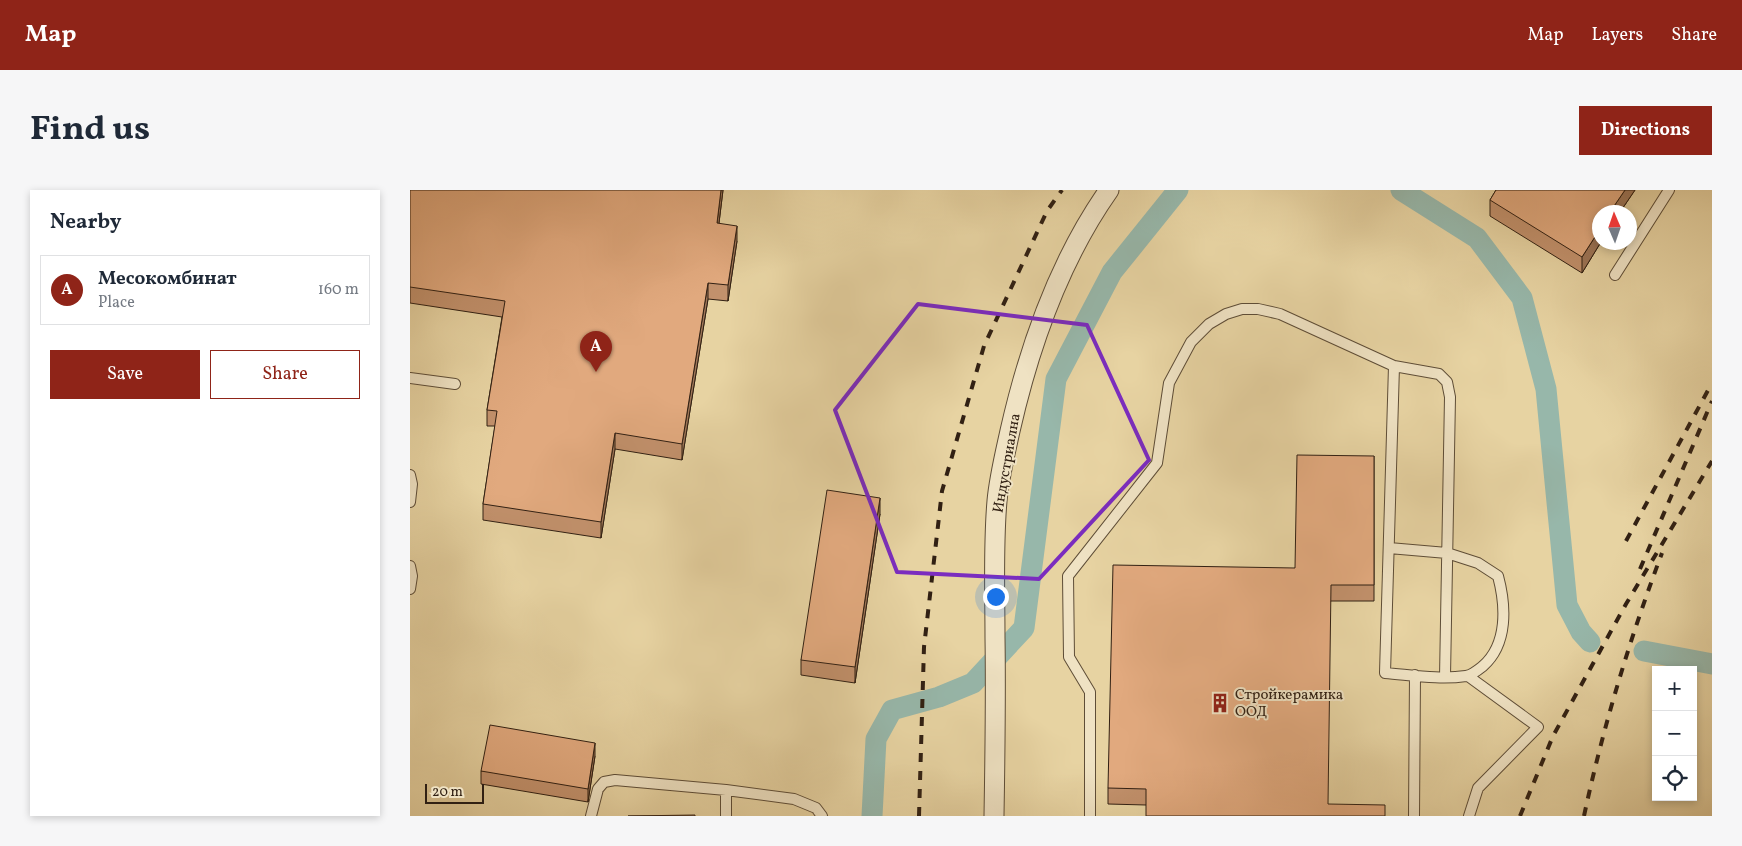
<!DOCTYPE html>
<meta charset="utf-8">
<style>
:root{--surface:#fff;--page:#f6f6f7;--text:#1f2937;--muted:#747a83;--line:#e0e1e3;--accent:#8f2418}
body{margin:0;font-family:Vollkorn,serif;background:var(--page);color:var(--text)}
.controls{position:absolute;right:15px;bottom:15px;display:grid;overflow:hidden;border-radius:0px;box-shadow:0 2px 8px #0003}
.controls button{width:45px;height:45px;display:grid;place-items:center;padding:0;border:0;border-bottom:1px solid var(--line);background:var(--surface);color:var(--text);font:25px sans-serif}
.compass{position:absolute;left:1182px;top:15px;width:45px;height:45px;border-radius:50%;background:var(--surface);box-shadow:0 2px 8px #0003;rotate:358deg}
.scale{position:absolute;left:15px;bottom:12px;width:59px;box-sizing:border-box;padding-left:5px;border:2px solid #312013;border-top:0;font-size:14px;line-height:18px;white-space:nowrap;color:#312013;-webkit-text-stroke:4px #efe2c3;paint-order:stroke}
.you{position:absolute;left:585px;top:406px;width:18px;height:18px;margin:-12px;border:4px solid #fff;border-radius:50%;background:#1a73e8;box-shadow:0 0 0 8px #1a73e833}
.badge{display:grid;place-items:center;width:32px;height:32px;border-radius:50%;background:var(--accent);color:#fff;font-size:16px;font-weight:700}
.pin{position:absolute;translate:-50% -41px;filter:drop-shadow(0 1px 2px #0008)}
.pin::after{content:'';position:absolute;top:26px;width:18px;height:15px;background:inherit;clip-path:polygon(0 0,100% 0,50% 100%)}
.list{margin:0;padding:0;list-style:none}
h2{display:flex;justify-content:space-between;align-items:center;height:65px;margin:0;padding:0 20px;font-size:21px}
h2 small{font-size:16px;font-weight:400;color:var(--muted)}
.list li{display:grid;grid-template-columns:32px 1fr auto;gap:15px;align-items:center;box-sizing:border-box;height:70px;margin:0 10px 10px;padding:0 10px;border:1px solid var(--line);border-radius:0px}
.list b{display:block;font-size:19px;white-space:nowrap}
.list p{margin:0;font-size:16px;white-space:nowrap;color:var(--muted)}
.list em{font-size:16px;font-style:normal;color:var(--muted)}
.actions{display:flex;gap:10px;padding:15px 20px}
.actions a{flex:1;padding:11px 0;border:1px solid var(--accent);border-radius:0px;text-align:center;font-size:18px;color:var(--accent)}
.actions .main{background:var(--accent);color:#fff}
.icon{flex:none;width:28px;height:28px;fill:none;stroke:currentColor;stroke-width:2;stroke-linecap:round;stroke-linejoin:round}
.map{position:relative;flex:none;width:1302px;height:626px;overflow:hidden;border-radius:0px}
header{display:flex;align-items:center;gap:30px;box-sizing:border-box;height:70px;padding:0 25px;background:var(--accent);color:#fff}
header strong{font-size:24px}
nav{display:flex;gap:28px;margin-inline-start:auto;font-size:18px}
.intro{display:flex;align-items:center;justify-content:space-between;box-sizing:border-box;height:120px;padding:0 30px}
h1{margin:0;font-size:35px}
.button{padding:12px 22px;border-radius:0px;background:var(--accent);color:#fff;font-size:18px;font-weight:700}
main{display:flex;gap:30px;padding:0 30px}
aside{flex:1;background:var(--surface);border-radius:0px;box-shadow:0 2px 8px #0003}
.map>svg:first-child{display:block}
</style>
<header>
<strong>Map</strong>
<nav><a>Map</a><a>Layers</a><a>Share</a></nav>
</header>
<div class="intro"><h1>Find us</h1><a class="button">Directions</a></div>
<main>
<aside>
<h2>Nearby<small></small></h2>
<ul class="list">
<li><span class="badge">A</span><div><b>Месокомбинат</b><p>Place</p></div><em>160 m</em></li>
</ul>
<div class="actions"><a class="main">Save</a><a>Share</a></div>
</aside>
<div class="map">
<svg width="1302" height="626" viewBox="0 0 1302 626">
<rect width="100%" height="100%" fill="#e7d3a2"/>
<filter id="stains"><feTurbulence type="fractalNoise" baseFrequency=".004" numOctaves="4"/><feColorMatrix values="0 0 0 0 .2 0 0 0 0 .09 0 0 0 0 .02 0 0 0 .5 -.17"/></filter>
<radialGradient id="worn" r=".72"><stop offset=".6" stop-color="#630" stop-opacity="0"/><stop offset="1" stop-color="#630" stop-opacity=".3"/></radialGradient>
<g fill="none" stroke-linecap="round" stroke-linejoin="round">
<path stroke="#97b7aa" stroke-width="21" d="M991,0l76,48 45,60 24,91 21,216 14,27 9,10
M1234,461l68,13
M462,626l4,-77 16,-29 47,-13 34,-14 51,-55 32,-249 56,-107 66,-82"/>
<defs>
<path id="lane" d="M1205,85l54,-85
M0,188l45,6
M0,285l2,9 -2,18
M979,358l58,5 31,10 20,13c8,30 10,68 -15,90 -5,4 -11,9 -17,10 -26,4 -55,-1 -81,-3l9,-307
M0,376l2,10 -2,13
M1058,486l70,51 -60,61 -9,28
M316,600v26
M181,626l7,-27 6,-7 11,-2 111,10 68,9 22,9 6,8
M680,626v-124l-21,-35 -1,-81 89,-113 12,-80 22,-41 18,-18 17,-10 16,-5h16l22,5 114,52 45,8 8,8 3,15 -5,280
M1004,626l1,-141"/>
<path id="street" d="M584,626c1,-59 2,-119 1,-178 0,-46 -2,-91 2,-137 2,-23 8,-47 13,-70 19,-84 49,-170 99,-241"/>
</defs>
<use href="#lane" stroke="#5e4d37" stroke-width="12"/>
<use href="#street" stroke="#5e4d37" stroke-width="21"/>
<use href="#lane" stroke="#efe2c3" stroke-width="10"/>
<use href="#street" stroke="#efe2c3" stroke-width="19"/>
<path stroke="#312013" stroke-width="4" stroke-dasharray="9 9" stroke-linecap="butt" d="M1216,351l86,-158
M1230,379l72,-168
M509,626l5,-169 18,-156 42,-145 63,-135 15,-21
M1110,626l33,-80 73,-132 86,-143
M1174,626c19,-89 46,-178 78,-263"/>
</g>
<path fill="#c2916c" stroke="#312013" d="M0,0h313l-4,33 18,18 -9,60 -20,-2 -26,161 -67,-11 -14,89 -118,-18v-16l12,-78h-8v-16l15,-93 -92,-14z
M1086,0h139l-35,52h1l-19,31 -92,-57v-16z
M964,266v145h-43l-185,204 -38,-1v-16l187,-220z
M470,324l-25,169 -54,-8v-15z
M185,566l-7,46 -107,-18v-13z"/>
<path fill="#9e7658" stroke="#312013" d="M311,0h2l-6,49v-16z
M1215,0h10l-15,22h-10z
M327,36v15l-9,60v-16z
M1190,39v13h1l-19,31v-16z
M298,93v16l-26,161v-16z
M205,243v16l-14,89v-16z
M470,308v16l-25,169v-16z
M185,553v13l-7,46v-13z"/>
<path fill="#e1a97e" stroke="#312013" d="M0,0h311l-4,33 20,3 -9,59 -20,-2 -26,161 -67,-11 -14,89 -118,-18 14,-93 -10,-1 18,-109 -95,-14z
M1086,0h129l-15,22h-10v17l-18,28 -92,-57z
M887,265l77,1v129h-43l-3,219 57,1v11h-239v-27l-38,-1 5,-223 182,3z
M417,300l53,8 -25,169 -54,-7z
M80,535l105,18 -7,46 -107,-18z
M285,625v1h-67z"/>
<path fill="none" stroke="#7b2cbf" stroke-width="4" stroke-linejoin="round" d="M508,114l169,21 62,135 -110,119 -142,-7 -62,-162z"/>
<defs>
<symbol id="building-bare" viewBox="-9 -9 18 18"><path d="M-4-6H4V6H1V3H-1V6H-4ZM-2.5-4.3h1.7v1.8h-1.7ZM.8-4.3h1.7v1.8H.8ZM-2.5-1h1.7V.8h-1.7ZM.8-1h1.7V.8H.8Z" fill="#8f2418" stroke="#efe2c3" stroke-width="2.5" paint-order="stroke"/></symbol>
</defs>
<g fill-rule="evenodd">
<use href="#building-bare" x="796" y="499" width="28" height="28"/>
</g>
<g text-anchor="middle" stroke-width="4" stroke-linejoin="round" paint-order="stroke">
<g font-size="15" fill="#312013" stroke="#efe2c3">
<text transform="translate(596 273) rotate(-80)" y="5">Индустриална</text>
</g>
<g font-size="15" fill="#312013" stroke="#efe2c3" text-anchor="start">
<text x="825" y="509">Стройкерамика<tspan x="825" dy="17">ООД</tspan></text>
</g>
</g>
<rect width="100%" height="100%" filter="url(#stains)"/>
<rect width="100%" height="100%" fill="url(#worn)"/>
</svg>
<div class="controls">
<button>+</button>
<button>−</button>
<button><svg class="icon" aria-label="locate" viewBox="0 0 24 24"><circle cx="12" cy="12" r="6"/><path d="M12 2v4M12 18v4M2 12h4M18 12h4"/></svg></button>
</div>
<svg class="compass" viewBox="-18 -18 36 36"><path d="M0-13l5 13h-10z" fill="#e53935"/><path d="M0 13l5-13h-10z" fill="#747a83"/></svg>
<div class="scale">20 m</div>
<div class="you"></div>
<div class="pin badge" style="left:186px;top:182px">A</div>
</div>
</main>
